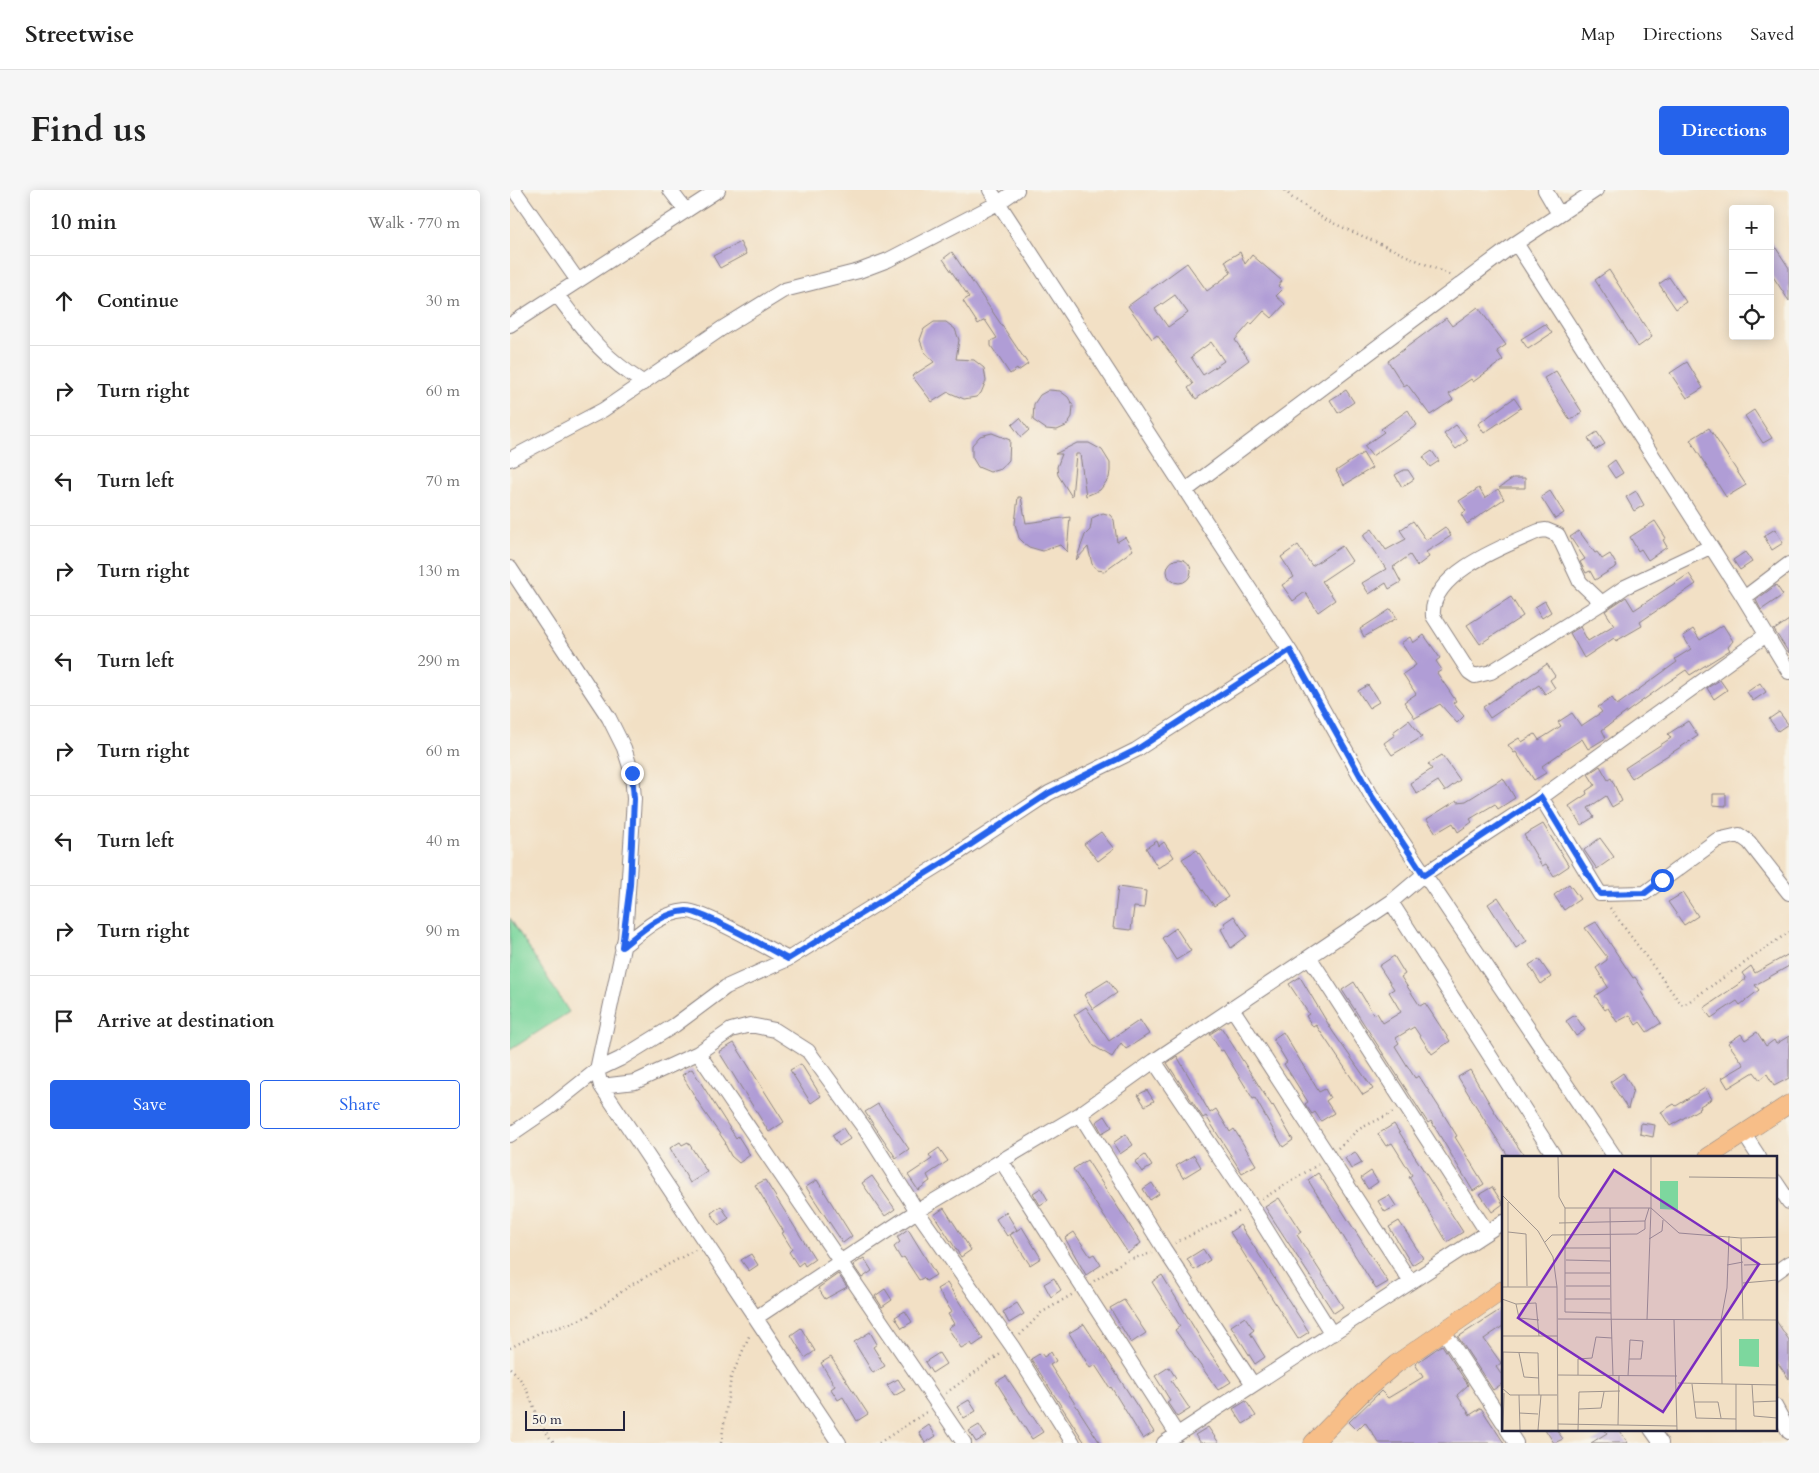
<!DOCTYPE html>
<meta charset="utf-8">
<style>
:root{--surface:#fff;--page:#f6f6f6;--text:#222;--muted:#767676;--line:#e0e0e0;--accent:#2563eb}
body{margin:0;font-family:Cardo,serif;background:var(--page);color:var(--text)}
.controls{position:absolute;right:15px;top:15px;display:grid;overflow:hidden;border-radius:5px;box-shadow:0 2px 12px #0003}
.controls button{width:45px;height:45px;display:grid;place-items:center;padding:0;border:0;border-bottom:1px solid var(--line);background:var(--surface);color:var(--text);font:25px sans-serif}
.scale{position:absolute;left:15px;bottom:12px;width:100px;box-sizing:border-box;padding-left:5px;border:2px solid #22223b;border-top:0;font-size:14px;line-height:18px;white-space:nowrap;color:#22223b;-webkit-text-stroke:4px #f7f3e8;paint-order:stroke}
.stop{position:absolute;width:15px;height:15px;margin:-11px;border:4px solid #2563eb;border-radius:50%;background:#fff}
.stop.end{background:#2563eb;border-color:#fff;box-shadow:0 1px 5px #0008}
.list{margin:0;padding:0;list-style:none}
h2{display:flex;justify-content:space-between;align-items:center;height:65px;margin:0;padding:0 20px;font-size:21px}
h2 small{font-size:16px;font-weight:400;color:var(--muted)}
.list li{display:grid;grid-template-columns:32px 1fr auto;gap:15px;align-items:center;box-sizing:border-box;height:90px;padding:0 20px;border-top:1px solid var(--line)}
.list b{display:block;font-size:19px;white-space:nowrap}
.list em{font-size:16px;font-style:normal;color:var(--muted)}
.actions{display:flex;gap:10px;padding:15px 20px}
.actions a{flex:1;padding:11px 0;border:1px solid var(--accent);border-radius:5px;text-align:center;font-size:18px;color:var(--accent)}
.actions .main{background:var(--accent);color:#fff}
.icon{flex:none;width:28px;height:28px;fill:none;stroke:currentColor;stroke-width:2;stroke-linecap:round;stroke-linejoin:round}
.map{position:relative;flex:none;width:1279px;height:1253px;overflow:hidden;border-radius:5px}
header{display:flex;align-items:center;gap:30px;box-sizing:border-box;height:70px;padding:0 25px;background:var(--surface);border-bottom:1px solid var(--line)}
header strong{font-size:24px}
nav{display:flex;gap:28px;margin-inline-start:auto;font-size:18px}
.intro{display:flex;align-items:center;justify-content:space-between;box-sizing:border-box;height:120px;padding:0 30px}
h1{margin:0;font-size:35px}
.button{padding:12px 22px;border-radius:5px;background:var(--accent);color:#fff;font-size:18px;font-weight:700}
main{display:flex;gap:30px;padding:0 30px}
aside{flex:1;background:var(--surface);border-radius:5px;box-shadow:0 2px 12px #0003}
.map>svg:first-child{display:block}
</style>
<header>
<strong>Streetwise</strong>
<nav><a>Map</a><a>Directions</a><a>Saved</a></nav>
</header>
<div class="intro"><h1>Find us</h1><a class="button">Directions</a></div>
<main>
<aside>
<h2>10 min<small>Walk · 770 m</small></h2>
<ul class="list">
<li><svg class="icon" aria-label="ahead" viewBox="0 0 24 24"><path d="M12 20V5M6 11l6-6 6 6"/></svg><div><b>Continue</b></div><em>30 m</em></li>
<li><svg class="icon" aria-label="right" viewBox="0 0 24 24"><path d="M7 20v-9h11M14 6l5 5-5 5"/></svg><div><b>Turn right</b></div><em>60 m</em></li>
<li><svg class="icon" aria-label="left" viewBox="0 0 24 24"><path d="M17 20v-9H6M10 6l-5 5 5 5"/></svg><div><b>Turn left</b></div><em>70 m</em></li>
<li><svg class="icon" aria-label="right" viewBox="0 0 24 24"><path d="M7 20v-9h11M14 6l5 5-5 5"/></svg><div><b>Turn right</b></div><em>130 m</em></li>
<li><svg class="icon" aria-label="left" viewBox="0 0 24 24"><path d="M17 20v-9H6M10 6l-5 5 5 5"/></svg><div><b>Turn left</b></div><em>290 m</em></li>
<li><svg class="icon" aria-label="right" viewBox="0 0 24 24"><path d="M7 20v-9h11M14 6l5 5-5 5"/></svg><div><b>Turn right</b></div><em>60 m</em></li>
<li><svg class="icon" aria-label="left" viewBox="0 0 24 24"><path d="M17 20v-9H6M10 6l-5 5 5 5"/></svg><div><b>Turn left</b></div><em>40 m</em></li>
<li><svg class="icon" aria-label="right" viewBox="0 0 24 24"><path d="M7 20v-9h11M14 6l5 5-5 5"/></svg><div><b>Turn right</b></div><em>90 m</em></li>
<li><svg class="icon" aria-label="arrive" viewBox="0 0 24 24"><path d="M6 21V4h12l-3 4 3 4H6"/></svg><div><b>Arrive at destination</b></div></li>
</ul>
<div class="actions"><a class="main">Save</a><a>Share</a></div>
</aside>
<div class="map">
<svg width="1279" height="1253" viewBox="0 0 1279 1253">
<rect width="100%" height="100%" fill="#f7f3e8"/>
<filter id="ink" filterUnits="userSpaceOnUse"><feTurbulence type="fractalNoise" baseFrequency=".02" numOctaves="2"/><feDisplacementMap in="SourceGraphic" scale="10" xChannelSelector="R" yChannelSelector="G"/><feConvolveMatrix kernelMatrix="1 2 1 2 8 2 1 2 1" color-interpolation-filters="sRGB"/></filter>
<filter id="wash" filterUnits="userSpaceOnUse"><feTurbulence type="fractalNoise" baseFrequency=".0096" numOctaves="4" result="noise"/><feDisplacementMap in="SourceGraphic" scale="20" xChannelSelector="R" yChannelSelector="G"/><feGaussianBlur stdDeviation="1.12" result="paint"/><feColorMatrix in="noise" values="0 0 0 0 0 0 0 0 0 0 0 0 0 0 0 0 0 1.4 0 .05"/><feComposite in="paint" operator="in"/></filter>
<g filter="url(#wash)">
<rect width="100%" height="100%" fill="#f2e0c5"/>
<path fill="#7dd79e" stroke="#507c6c" d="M0,728l59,94 -59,38z"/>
<g id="blocks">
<path fill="#b09dd6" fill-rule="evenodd" d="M1260,49l19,29v33l-19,-29z
M230,52l6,12 -26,14 -7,-12z
M442,62l76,112 -10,7 -1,-2 -7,5 -19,-28v-5l6,-3 -12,-18 -7,4 -15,-23 6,-4 -26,-38z
M730,62l5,12 7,-9 30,26 -4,5 4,4 -6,6 9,8 -13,14 -8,-7 -12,13 -2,-1 -15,17 14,20 -53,39 -8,-11 5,-4 -36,-49 -5,4 -24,-33 59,-43 20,28 24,-18 -6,-12zM665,105l13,18 -20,14 -13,-18zM701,152l13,19 -21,14 -12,-18z
M1099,80l43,67 -14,10 -43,-67z
M1159,87l17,25 -10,7 -17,-25z
M968,117l28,38 -9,6 6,9 -30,22 -2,-3 -22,15 4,6 -23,15 -23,-31 -3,2 -16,-25 58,-43 6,8z
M424,132h12l9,7 4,11 -3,19 18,1 10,8 2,13 -5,12 -5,4 -12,2 -16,-7 -16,10 -20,-26 22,-14 -10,-11 -4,-11 4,-11z
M1035,134l7,9 -24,16 -7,-10z
M1177,172l16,26 -16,10 -17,-25z
M1046,181l26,41 -12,8 -26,-42z
M539,200l11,1 8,6 5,9 -1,11 -6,9 -9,4 -11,-1 -13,-9 1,-16 6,-9z
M836,200l8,12 -16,11 -8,-13z
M1004,208l7,10 -37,25 -6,-9z
M898,220l9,15 -45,31 -8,-10 20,-14 -3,-3z
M1244,220l18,28 -9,5 -18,-27z
M510,228l9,12 -8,7 -9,-12z
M946,235l12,15 -12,9 -12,-15z
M1199,238l37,57 -20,12 -36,-57z
M1087,242l8,12 -10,6 -7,-12z
M482,243l18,7 -1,20 -8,9 -11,3 -12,-5 -6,-10v-12l8,-9z
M567,253h12l13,7 8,13v8l-1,7 -9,12 -14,6 -6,-42h-4l-4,43 -14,-22 -1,-8 5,-13h-7z
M922,261l7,10 -9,6 -7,-10z
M853,263l9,15 -28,17 -8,-14z
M1105,270l8,13 -8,5 -8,-12z
M894,280h4l6,9 -12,8 -7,-12z
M1003,288h12v10h-26z
M969,298l6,10 13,-9 6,10 -37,25 -6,-10 5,-3 -7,-10z
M1040,301l14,22 -9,6 -14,-22z
M1126,301l8,14 -10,6 -8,-14z
M508,307h3l5,26 44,-6 -3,35 -7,-7 -17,6 -14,-4 -5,-4 -5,-5 -4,-14z
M593,323l7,2 4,5 3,22 8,-5 8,13 -29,21 -7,-1 -5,-6 -4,-17 -12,13 9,-25 5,-5 2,-12z
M903,331l13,19 19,-13 6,9 -25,16 3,5 -12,9 -7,-11 -17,12 8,15 -12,7 -3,-6 -17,11 -7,-11 24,-14 -23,-34 9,-6 14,21 20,-11 -6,-9z
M1145,331l11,17 -3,2 4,7 -19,13 -7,-11 -3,2 -8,-14z
M1265,339l8,14 -11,7 -8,-14z
M1069,341l16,22 2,-1 5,7 8,-5 7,12 -22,14 -5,-9 -4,2 -6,-11 5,-3 -15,-22z
M788,355l14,21 30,-20 10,15 -30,20 13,19 -17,12 -13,-20 -12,9 -11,-16 12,-8 -13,-20z
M1235,362l7,10 -12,8 -7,-10z
M657 381a12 12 0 1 1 24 0a12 12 0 1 1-24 0Z
M1179,384l7,10 -56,38 2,4 -26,15 -2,-3 -30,20 -14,-25 10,-6 8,14 26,-16 -9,-14 21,-14 8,13z
M1266,395l7,10 -22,15 -5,-10z
M1001,407l12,19 -43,28 -13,-19z
M1035,411l6,11 -9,6 -7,-11z
M881,419l6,9 -33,19 -4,-8z
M1279,430v33l-15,-23z
M1213,435l10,16 -5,6 2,3 -40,25 -4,-5 -22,15 -62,45 4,8 -18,11 -6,-10 -17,11 -23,16 4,7 -12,7 -18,-28 -2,1 -6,-8 11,-7 3,4 13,-8 4,6 22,-14 -3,-4 14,-9 9,13 21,-14 -4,-5 14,-9 5,7 60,-43 -2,-3 16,-10 -8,-13 10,-7 7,11z
M914,445l16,23 -4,3 6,9 -5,3 19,28 -3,2 11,13 -7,7 -17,-19 -25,14 -11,-16 12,-8 -13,-20 13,-9 -15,-22 9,-6 3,6z
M1037,474l8,12 -5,4 5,8 -10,6 -6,-9 -49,33 -7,-11z
M1210,490l7,10 -13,9 -7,-11z
M1250,493l6,9 -13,9 -6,-9z
M858,495l11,17 -10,6 -11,-17z
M1269,522l9,12 -10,7 -9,-12z
M899,530l13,17 -30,18 -8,-12 11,-8 -2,-3z
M1178,531l10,15 -66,42 -7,-10 46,-30 -3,-4z
M932,565l18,25 -15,11 -7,-10 -21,13 -7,-11 22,-14 -4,-5z
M1090,576l8,14 3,-2 11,23 -10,6 -6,-11 -18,12 6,9 -13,8 -12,-19 18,-12 -1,-3 9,-6 -7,-11z
M993,588l12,20 -17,11 -3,-5 -25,15 2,3 -14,10 -5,-9 -17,10 -9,-14 30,-19 1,2 8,-1z
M1203,604h13v12l-13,-1z
M1033,634l26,42 -15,10 -8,-12 -4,2 -18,-31z
M591,642l13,17 -16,12 -14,-17z
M1090,648l14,19 -17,12 -13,-19z
M647,651l2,5 5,-4 10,15 -16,11 -12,-20z
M687,660l31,47 -14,9 -32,-47z
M1059,694l11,15 -16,11 -10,-15z
M608,697l28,4 -2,17 -10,-1 -3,23 -18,-2z
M1173,703l15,23 -14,9 -16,-23z
M988,707l29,44 -11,7 -28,-44z
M724,726l13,20 -16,12 -10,-19 5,-3 -2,-3z
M1086,732l37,56 2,-1 9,14 -3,1 20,31 -14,9 -7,-10 -4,3 -6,-10 -13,7 -9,-14 -3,2 -10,-14 13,-9 -12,-19 11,-8v-3l-22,-29z
M666,738l15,23 -15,9 -14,-22z
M1279,764v12l-34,19 4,5 -19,15 -3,-4 -26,17 -7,-10 42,-29 -4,-6 9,-7 4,7z
M884,766l11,18 -4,3 19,29 5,-3 25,38 -18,13 -18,-27 -18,11 3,5 -4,3 20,32 4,-2 20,31 18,29 -2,1 29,47 -11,7 -42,-70 -3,2 -86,-133 12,-8 20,33 3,-2 6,10 18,-11 -12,-20 5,-3 -15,-23z
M1029,769l12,18 -10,7 -12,-19z
M790,787l33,55 40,57 -10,6 -47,-70 -3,2 -7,-11 3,-2 -20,-30z
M598,790l9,13 -24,16 -9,-14z
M576,817l23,34 31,-21 9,14 -23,15 -5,-6 -9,14 -18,-11 -20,-31z
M1065,825l10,15 -9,6 -10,-15z
M711,837l51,79 1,-1 20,35 -10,7 -28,-49 -2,1 -30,-49 -2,1 -11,-17z
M773,842l36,60 6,-3 5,9 -4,3 8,12 -13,8 -6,-9 -3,2 -7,-10 3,-2 -24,-38 3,-2 -14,-23z
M1247,842l9,14 8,-6 2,4 13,-8v42l-15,8 -7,-12 -7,6 -6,-8 -26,16 -6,-10 22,-13 -16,-22 13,-9 4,6z
M224,853l50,79 -15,10 -50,-80z
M667,866l33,57 6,-4 14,23 4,-3 22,36 -14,8 -36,-57 -3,2 -36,-55z
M291,874l20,32 -10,7 -21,-33z
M182,879l44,69 2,-2 12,19 -11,8 -8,-7 -6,-12 1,-1 -23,-33 -21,-35z
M960,880l24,41 31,46h-16l-22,-33 -29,-47z
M1113,883l10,16 -5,20 -18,-27z
M1195,898l7,11 -12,7 1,2 -31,18 -9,-14 13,-8 2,2z
M637,900l7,11 -9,5 -7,-11z
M368,914l31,45 -13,9 -31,-46z
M595,926l7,11 -10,6 -6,-11z
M1131,933l14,2 -2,12 -13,-3z
M884,934l69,108 -16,10 -38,-65 3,-2 -20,-32 -6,3 -8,-12z
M333,938l7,11 -11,7 -7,-11z
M616,944l7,11 -13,9 -7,-11z
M170,952l2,3 6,-3 19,30 -17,11 -20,-35z
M429,958l9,13 -21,14 3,6 -12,9 -10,-15 24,-16 -3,-4z
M845,962l7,11 -11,6 -6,-11z
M635,965l7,11 -10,6 -7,-10z
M684,965l7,12 -18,11 -7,-12z
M577,970l54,83 -13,10 -55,-84z
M861,981l7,11 -10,7 -7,-11z
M808,983l70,109 -12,7 -68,-109z
M362,986l23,33 -10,7 -23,-33z
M255,990l50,79 -10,7 -2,-4 -5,4 -9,-14 3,-3 -10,-16 2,-1 -29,-47z
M307,990l35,56 -9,7 -37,-56z
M642,993l7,11 -9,6 -7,-11z
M982,997l11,17 -11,8 -12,-18z
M531,998l7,12 -8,5 -7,-12z
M879,1005l7,11 -11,6 -7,-11z
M769,1008l22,34 -4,3 46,72 -9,6 -69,-106z
M211,1016l8,12 -10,7 -8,-12z
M434,1018l27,42 -10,7 -27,-42z
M496,1022l11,18 -10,6 -11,-17z
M889,1031l24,37 -11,7 -23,-38z
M730,1035l69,107 -11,7 -68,-107z
M512,1037l19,31 -11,7 -20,-30z
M398,1039l28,46 -10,6 -3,-3 -4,2 -15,-23 -3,2 -7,-12 6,-5 -3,-5z
M564,1042l16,24 4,-2 7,11 -15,10 -21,-37z
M693,1059l7,11 -16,10 -7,-11z
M241,1064l7,11 -9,6 -8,-11z
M354,1068l8,13 -10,7 -9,-13z
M328,1084l9,13 -22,12 -7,-11z
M652,1085l42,69 27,38 -13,8 -43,-60 5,-4 -28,-44z
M544,1088l7,12 -10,7 -7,-13z
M437,1093l36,56 -10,7 -2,-3 -10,5 -13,-20 6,-4 -6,-10 4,-2 -15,-23z
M375,1099l7,11 -10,7 -7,-11z
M614,1110l22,33 -15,10 -21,-35z
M507,1113l7,11 -15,9 -6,-11z
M993,1118v18l-19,13 17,24 -5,4 7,10v6l-10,7 -35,-53z
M395,1121l7,11 -10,6 -7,-11z
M735,1127l9,13 -4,3 15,24 -10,7 -24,-38z
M1265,1129l14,21v39l-14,-20z
M574,1134l70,108 -11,7 -32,-52 -1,1 -15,-23 -5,3 -21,-35z
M291,1138l14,23 -10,7 -14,-23z
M360,1142l7,12 -4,3 12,19 -12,7 -19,-31z
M932,1155l26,40 -11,10 13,20 11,-7 23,35h-125l-14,-21 -8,8 -8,-8 32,-31 7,7 35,-21 -8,-13z
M541,1162l5,9 -6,4 50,78h-15l-54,-84 10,-6 3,4z
M429,1163l7,11 -14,9 -7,-11z
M321,1167l37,57 -11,7 -14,-24 -5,3 -7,-11 4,-3 -14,-23z
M659,1177l7,11 -5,3 19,28 -13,8 -10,-15 3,-2 -15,-24z
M496,1186l37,56 -11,7 -36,-57z
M388,1189l7,11 -11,6 -7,-11z
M459,1210l7,11 -12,7 -7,-11z
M736,1211l10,15 -13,8 -10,-15z
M419,1235l7,11 -11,7 -6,-11z
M469,1235l7,11 -10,6 -7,-11z
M698,1237l11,16h-18l-6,-8z
M1035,1239h11l7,10 -9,4z
M1094,1239h15l9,14h-37l16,-10z"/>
</g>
</g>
<g filter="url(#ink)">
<use href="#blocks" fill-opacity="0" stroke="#8a8180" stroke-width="1"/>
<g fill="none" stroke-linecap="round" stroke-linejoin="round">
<defs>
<path id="minor" d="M4,0l64,91
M160,0l16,21
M480,0l300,461 81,144 244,362
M1035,0l14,24
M1006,53l228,355 45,74
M47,105c29,38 45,62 87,88
M0,135l208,-135
M0,269l93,-49 118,-81 63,-39 75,-19 29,-11 110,-57 19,-13
M675,301l331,-248 80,-53
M1036,340l12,5 22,47 22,21 -111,69 -16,4 -6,-4 -36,-56c-4,-43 74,-71 106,-85z
M0,378l99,150 15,30 8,25 2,26 -9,139 -28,132 -49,39 -38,26
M1234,408l45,-34
M1092,413l23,-16 85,-40
M1031,607l59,97 45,-1 72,-53 22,-5 10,7 40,51
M881,712l32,-27 116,-76 227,-164
M112,757c19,-15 38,-34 64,-36 15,-1 85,39 102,48
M800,768l177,274
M722,818l178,273
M188,863l33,-23 19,-5 25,5 33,21 57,78 52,82 95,135 61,97
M644,871l97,144 81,129
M91,896l34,-4 63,-29 266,390
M570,924l84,135 88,134
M1234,944l15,23
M492,972l175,272
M1265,991l14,21
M1265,1083l14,-10
M247,1127l160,-106 163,-97 74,-53 237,-159 164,255
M933,1140l60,92
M1265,1216l14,26
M997,1239l9,14
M1141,1239l10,14
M329,1253l-238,-357 -4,-16 23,-11 55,-34 51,-38 62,-28 161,-100 100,-66 87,-43 154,-99
M654,1253l339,-221"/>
<path id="major" d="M1198,967l81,-53
M803,1253l48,-49 35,-30 107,-74"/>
</defs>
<use href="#minor" stroke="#8a8180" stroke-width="16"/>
<use href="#major" stroke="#8a8180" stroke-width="19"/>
<path stroke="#8a8180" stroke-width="2.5" stroke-dasharray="1 4" stroke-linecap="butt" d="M775,0l6,7 33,22 128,57
M1100,718l71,96 3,1 105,-73
M828,958l21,-19 35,-17
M752,1009l57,-35
M665,1053l65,-32
M584,1091l30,-20 28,-8
M510,1145l21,-22 32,-19
M0,1158l31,-16 26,-7 21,-9 43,-31 64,-35
M0,1178c24,20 23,55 45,75
M436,1203l56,-40
M211,1253l10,-65 19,-44
M369,1253l49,-32"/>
<use href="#minor" stroke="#fff" stroke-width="14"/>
<use href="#major" stroke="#f7be88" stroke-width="18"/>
</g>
</g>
<g fill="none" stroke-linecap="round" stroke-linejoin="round" filter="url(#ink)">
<path stroke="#2563eb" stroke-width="6" d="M122,583l2,26 -4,86 -8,62c19,-15 38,-34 64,-36 15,-1 85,39 102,48l161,-100 100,-66 87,-43 154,-100 81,145 53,80 117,-78 59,97 45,-1 17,-13"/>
</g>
<g transform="translate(992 966)">
<rect width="275" height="275" fill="#f2e0c5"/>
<path d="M158,25h18v29l-18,-1zM237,183h20v28l-20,-1z" fill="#7dd79e"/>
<path fill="none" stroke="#9f948e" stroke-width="1" d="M56,1l1,40 6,11h86l-4,112M149,1v51l28,25 62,5 36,-1M187,21l88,1M0,39l36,36 15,26 4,30 1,143M6,46v85M63,52v104l46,1 -1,-105M57,67l86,-2 4,-13M6,76l18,2 1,52M239,82l2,81M147,83l13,-8 1,-11M43,86l7,-7 85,-1 8,-5v-8M63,92h45M64,104l44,1M225,109l16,-3M242,109l33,-1M63,117h45M241,127l34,-3M64,130h44M0,131h55M0,143l14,5 20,-1 3,33M63,143h45M14,148l3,14 20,2M109,157l2,63M56,163l219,1M172,164l3,110M0,180h56M128,184l13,1 -2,18h-12zM0,196l36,1 1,42M1,196v36M17,197l5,24 15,1M56,219l119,1M76,219v-16l14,-1 4,-21 16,1M126,220l1,-17M176,227l99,2M190,228l4,34 40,1M220,228l-1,-64 6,-32 2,-52M250,228l2,32 23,2M0,232l8,7h47M17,239l1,35M192,246h24l3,16M251,246l24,-1M77,253l22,-1 3,-16M17,257l19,1M56,268l119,2M116,269l1,-49M1,274l1,-37M36,274l3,-35M76,274l1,-38 41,-1M234,274v-46"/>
<path fill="#7b2cbf" fill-opacity="0.15" stroke="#7b2cbf" stroke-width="2.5" d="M112,14l145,94 -96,148 -145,-94z"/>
<rect width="275" height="275" fill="none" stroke="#22223b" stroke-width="2.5"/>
</g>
</svg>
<div class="controls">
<button>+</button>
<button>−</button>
<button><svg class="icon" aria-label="locate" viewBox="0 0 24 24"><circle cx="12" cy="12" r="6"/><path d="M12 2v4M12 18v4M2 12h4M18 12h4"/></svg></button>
</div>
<div class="scale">50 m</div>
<div class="stop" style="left:1152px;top:690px"></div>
<div class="stop end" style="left:122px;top:583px"></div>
</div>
</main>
